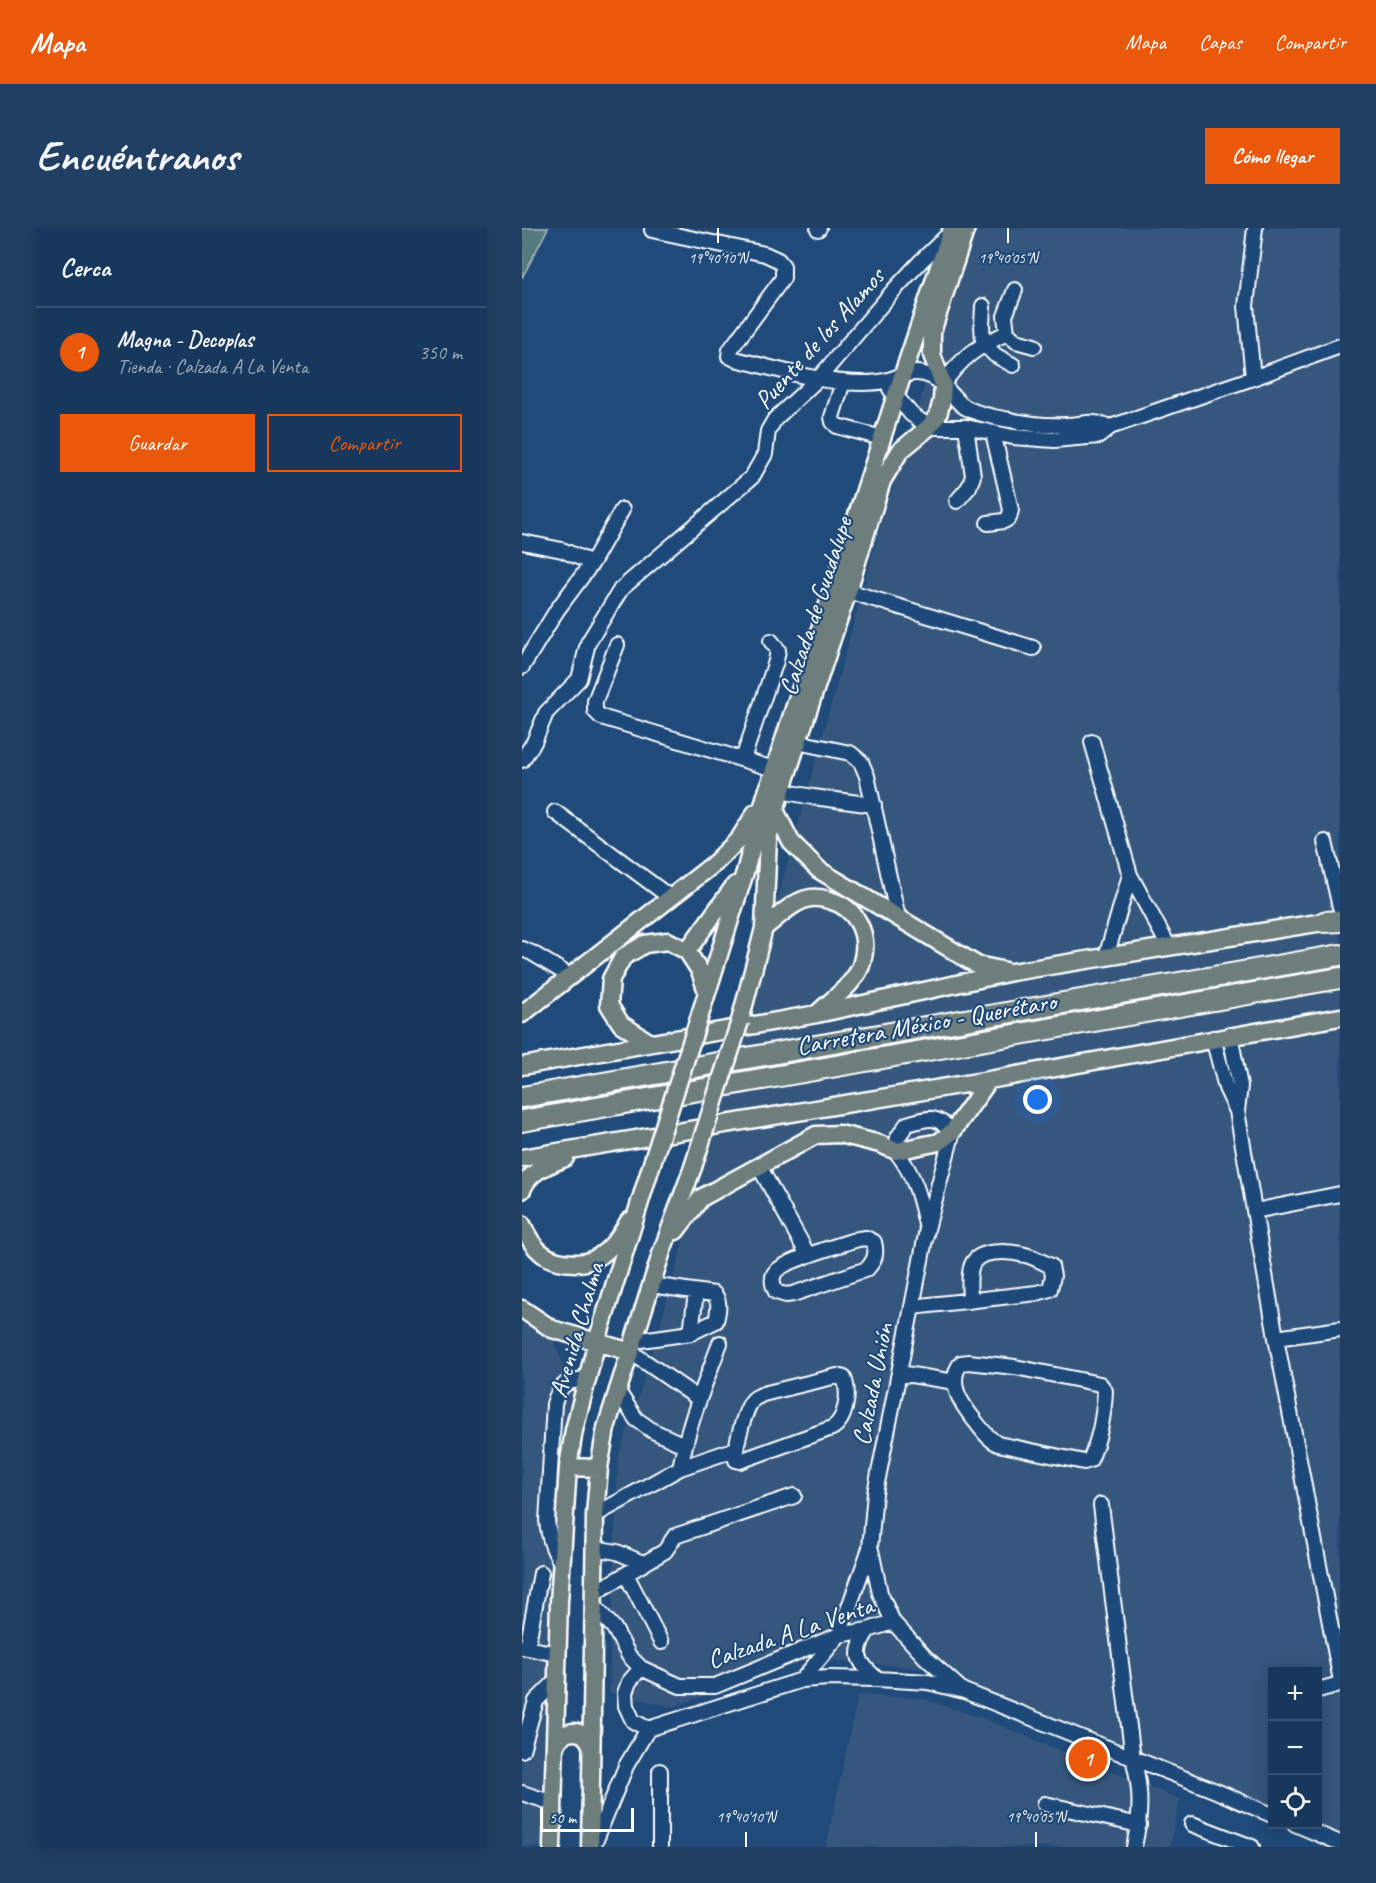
<!DOCTYPE html>
<html lang="es">
<meta charset="utf-8">
<style>
:root{--surface:#17385c;--page:#203f62;--text:#f1f3f6;--muted:#9eacbb;--line:#365272;--accent:#ea580c}
body{margin:0;font-family:Caveat,sans-serif;background:var(--page);color:var(--text)}
.controls{position:absolute;right:18px;bottom:18px;display:grid;overflow:hidden;border-radius:0px;box-shadow:0 3px 15px #0003}
.controls button{width:54px;height:54px;display:grid;place-items:center;padding:0;border:0;border-bottom:2px solid var(--line);background:var(--surface);color:var(--text);font:30px sans-serif}
.scale{position:absolute;left:18px;bottom:15px;width:94px;box-sizing:border-box;padding-left:6px;border:3px solid #fff;border-top:0;font-size:16px;line-height:21px;white-space:nowrap;color:#fff;-webkit-text-stroke:4px #1f4a7a;paint-order:stroke}
.you{position:absolute;left:516px;top:872px;width:21px;height:21px;margin:-15px;border:4px solid #fff;border-radius:50%;background:#1a73e8;box-shadow:0 0 0 9px #1a73e833}
.badge{display:grid;place-items:center;width:39px;height:39px;border-radius:50%;background:var(--accent);color:#fff;font-size:20px;font-weight:700}
.pin{position:absolute;translate:-50% -50%;border:3px solid #fff;box-shadow:0 2px 6px #0006}
.list{margin:0;padding:0;list-style:none}
h2{display:flex;justify-content:space-between;align-items:center;height:78px;margin:0;padding:0 24px;font-size:26px}
h2 small{font-size:20px;font-weight:400;color:var(--muted)}
.list li{display:grid;grid-template-columns:39px 1fr auto;gap:18px;align-items:center;box-sizing:border-box;height:90px;padding:0 24px;border-top:2px solid var(--line)}
.list b{display:block;font-size:22px;white-space:nowrap}
.list p{margin:0;font-size:20px;white-space:nowrap;color:var(--muted)}
.list em{font-size:20px;font-style:normal;color:var(--muted)}
.actions{display:flex;gap:12px;padding:18px 24px}
.actions a{flex:1;padding:14px 0;border:2px solid var(--accent);border-radius:0px;text-align:center;font-size:21px;color:var(--accent)}
.actions .main{background:var(--accent);color:#fff}
.icon{flex:none;width:33px;height:33px;fill:none;stroke:currentColor;stroke-width:2;stroke-linecap:round;stroke-linejoin:round}
.map{position:relative;flex:none;width:818px;height:1619px;overflow:hidden;border-radius:0px}
header{display:flex;align-items:center;gap:36px;box-sizing:border-box;height:84px;padding:0 30px;background:var(--accent);color:#fff}
header strong{font-size:28px}
nav{display:flex;gap:33px;margin-inline-start:auto;font-size:21px}
.intro{display:flex;align-items:center;justify-content:space-between;box-sizing:border-box;height:144px;padding:0 36px}
h1{margin:0;font-size:42px}
.button{padding:15px 27px;border-radius:0px;background:var(--accent);color:#fff;font-size:21px;font-weight:700}
main{display:flex;gap:36px;padding:0 36px}
aside{flex:1;background:var(--surface);border-radius:0px;box-shadow:0 3px 15px #0003}
.map>svg:first-child{display:block}
</style>
<header>
<strong>Mapa</strong>
<nav><a>Mapa</a><a>Capas</a><a>Compartir</a></nav>
</header>
<div class="intro"><h1>Encuéntranos</h1><a class="button">Cómo llegar</a></div>
<main>
<aside>
<h2>Cerca<small></small></h2>
<ul class="list">
<li><span class="badge">1</span><div><b>Magna - Decoplas</b><p>Tienda · Calzada A La Venta</p></div><em>350 m</em></li>
</ul>
<div class="actions"><a class="main">Guardar</a><a>Compartir</a></div>
</aside>
<div class="map">
<svg width="818" height="1619" viewBox="0 0 818 1619">
<rect width="100%" height="100%" fill="#1f4a7a"/>
<filter id="ink" filterUnits="userSpaceOnUse"><feTurbulence type="fractalNoise" baseFrequency=".0167" numOctaves="2"/><feDisplacementMap in="SourceGraphic" scale="12" xChannelSelector="R" yChannelSelector="G"/><feConvolveMatrix kernelMatrix="1 2 1 2 8 2 1 2 1" color-interpolation-filters="sRGB"/></filter>
<g filter="url(#ink)">
<path fill="#34577d" d="M453,0h365v1614l-40,-17 18,-1v-152h-46v141l-336,-143 -125,-12 -138,49 -64,-14 9,-235 33,-100 232,-842z
M0,1088l29,19 23,55 -31,457h-21z
M336,1467l63,3 63,21 196,80 -10,48h-344z"/>
<path fill="#577a7f" stroke="#abbcbf" stroke-width="1.5" d="M0,0h26l-26,50z"/>
<g fill="none" stroke-linecap="round" stroke-linejoin="round">
<defs>
<path id="minor" d="M296,1l1,-1
M130,2l113,24 13,6 5,6v12l-53,72 -1,6 6,3c34,8 73,20 108,23 12,1 29,2 41,-1 14,-3 25,-11 40,-7 18,4 25,20 38,31 10,8 36,13 48,15 18,4 37,6 55,5 20,0 24,-6 45,2
M493,62l-10,26 2,17 9,8 18,5
M461,78l-1,19 1,18 12,12 18,10
M731,150l-7,-72 9,-78
M321,154l-11,35 1,5 4,4 45,12
M421,156c18,-26 35,-38 64,-51
M368,161l21,25 18,13h37l47,10 41,3 45,-4 11,-9 143,-49 87,-32
M435,273l12,-14 4,-11 -7,-49
M466,295l16,-2 5,-3 2,-8 -18,-77
M0,314l40,8 30,13
M326,363l185,57
M95,417l-22,56v10l6,6 173,52
M0,439l35,-57 35,-47 30,-53
M275,514l53,11 11,9 6,14 31,142
M570,514l38,133 39,72
M221,531l33,-98 2,-11 -7,-9
M0,532l12,-18 12,-29 33,-34 9,-36 33,-54 131,-112 13,-23 3,-23 7,-12 44,-41 75,-88 27,-29 28,-27
M259,563l32,6 61,8
M33,584l116,86
M803,614l15,65
M0,721l10,4 38,23
M584,729l24,-82
M708,807l10,51 -3,25 39,227 64,338
M691,810l13,50 11,23
M237,938l49,89
M733,983l85,-17
M344,1010l8,4c3,12 1,18 -7,27l-74,25 -7,1 -10,-3c-3,-6 -5,-12 -2,-18 5,-12 69,-30 84,-35z
M390,1079l125,-14 13,-4 3,-13 -2,-10c-9,-4 -17,-9 -26,-11 -15,-4 -50,-7 -54,13 -3,10 -1,23 -1,33
M169,1105l5,-41
M754,1110l64,-9
M112,1113l57,-8 25,-12c2,-8 5,-20 -2,-27l-63,-9
M109,1124l68,47
M447,1134l46,5 85,17 5,7c-1,22 -6,49 -15,69l-6,2 -86,-18c-10,-5 -16,-14 -23,-23 -13,-16 -29,-38 -14,-58z
M377,1145l56,9
M315,1148l7,2c6,15 2,42 -12,50l-92,33 -4,-1c-2,-10 9,-54 18,-61 2,-2 6,-3 9,-5z
M95,1162l19,29 17,12 31,14
M158,1240c8,-44 25,-84 40,-125
M579,1277l32,253c9,33 8,56 1,89
M73,1287l85,-47 56,-19
M72,1320l23,4 26,11
M349,1322l9,43 13,29 33,36 36,32
M39,1334c-9,-13 -12,-25 -14,-41l7,-117c6,-21 12,-23 33,-25
M104,1346l35,68
M72,1365l71,-42 10,-15 119,-40
M72,1378l20,22 15,28 12,12 39,18h35l124,-51 29,-5 25,-8
M346,1402c-15,23 -11,32 9,49
M0,1419l35,7
M5,1420l14,-75
M119,1440l-12,14 -4,11 1,13 7,15 15,8
M280,1452l37,-45 31,-87 5,-55 37,-186 15,-78 26,-98c-19,-17 -24,-13 -46,-7l-9,13 -2,14c20,27 24,46 31,78
M796,1462l22,-6
M0,1522l14,-49 19,-19
M0,1565l31,10
M523,1576l94,21
M670,1596l60,23
M773,1596l45,19
M71,1619l33,-81 22,-37 154,-49 27,-2 48,1 51,3 36,9 252,100 56,24
M138,1619v-76"/>
<path id="major" d="M253,582l16,32 28,28 158,95 29,6
M242,700c13,-10 26,-24 42,-29 7,-2 16,-1 23,1 27,7 41,34 33,62 -5,21 -30,37 -45,52
M165,723l48,-66
M0,786l193,-151 24,-24 17,-27
M177,790l46,-146 20,-74 131,-403 56,-167
M218,793l24,-93 4,-89 7,-29 73,-219 34,-110 18,-30 29,-24 9,-12 4,-15 1,-16 -11,-29v-23l34,-104
M127,814l-28,-18 -12,-19 2,-26 12,-22 22,-13 23,-3 19,10 13,20 7,21
M0,838l295,-52 195,-42 324,-52
M0,930l467,-78 351,-63
M0,962c7,-19 26,-25 43,-32
M0,996c11,26 24,39 53,39 7,0 17,-2 23,-6 14,-8 23,-23 31,-36
M154,1003l25,-33 115,-63 24,-1 40,10 16,7 43,-9 14,-11 36,-51
M0,1081l30,20 79,23
M46,1239l31,1
M33,1520c6,-20 30,-22 36,-2
M30,1619l7,-245 9,-135 6,-37 23,-89 56,-181
M68,1619l5,-332 4,-47 7,-40 56,-177 31,-84"/>
<path id="highway" d="M802,694l16,-1
M0,869l818,-142
M0,893l818,-143"/>
</defs>
<use href="#minor" stroke="#fff" stroke-width="18"/>
<use href="#major" stroke="#fff" stroke-width="21"/>
<use href="#highway" stroke="#fff" stroke-width="24"/>
<use href="#minor" stroke="#1f4a7a" stroke-width="14"/>
<use href="#major" stroke="#6d7e7c" stroke-width="16"/>
<use href="#highway" stroke="#6d7e7c" stroke-width="20"/>
<defs>
<path id="major-bridge" d="M131,932l46,-142
M171,939l47,-146"/>
</defs>
<use href="#major-bridge" stroke="#fff" stroke-width="21" stroke-linecap="butt"/>
<use href="#major-bridge" stroke="#6d7e7c" stroke-width="16"/>
</g>
</g>
<path fill="none" stroke="#fff" stroke-width="2" d="M196,0v15M486,0v15M224,1604v15M514,1604v15"/>
<g text-anchor="middle" stroke-width="4.5" stroke-linejoin="round" paint-order="stroke">
<g font-size="26" fill="#fff" stroke="#1f4a7a">
<text transform="translate(297 110) rotate(-48)" y="9">Puente de los Alamos</text>
<text transform="translate(293 378) rotate(-72)" y="9">Calzada de Guadalupe</text>
<text transform="translate(404 795) rotate(-10)" y="9">Carretera México - Querétaro</text>
<text transform="translate(54 1102) rotate(-74)" y="9">Avenida Chalma</text>
<text transform="translate(350 1156) rotate(-79)" y="9">Calzada Unión</text>
<text transform="translate(268 1404) rotate(-19)" y="9">Calzada A La Venta</text>
</g>
</g>
<g font-size="15" text-anchor="middle" fill="#fff" stroke="#1f4a7a" stroke-width="4.5" stroke-linejoin="round" paint-order="stroke">
<text x="196" y="35">19°40'10"N</text>
<text x="486" y="35">19°40'05"N</text>
<text x="224" y="1594">19°40'10"N</text>
<text x="514" y="1594">19°40'05"N</text>
</g>
</svg>
<div class="controls">
<button>+</button>
<button>−</button>
<button><svg class="icon" aria-label="locate" viewBox="0 0 24 24"><circle cx="12" cy="12" r="6"/><path d="M12 2v4M12 18v4M2 12h4M18 12h4"/></svg></button>
</div>
<div class="scale">50 m</div>
<div class="you"></div>
<div class="pin badge" style="left:566px;top:1531px">1</div>
</div>
</main>
